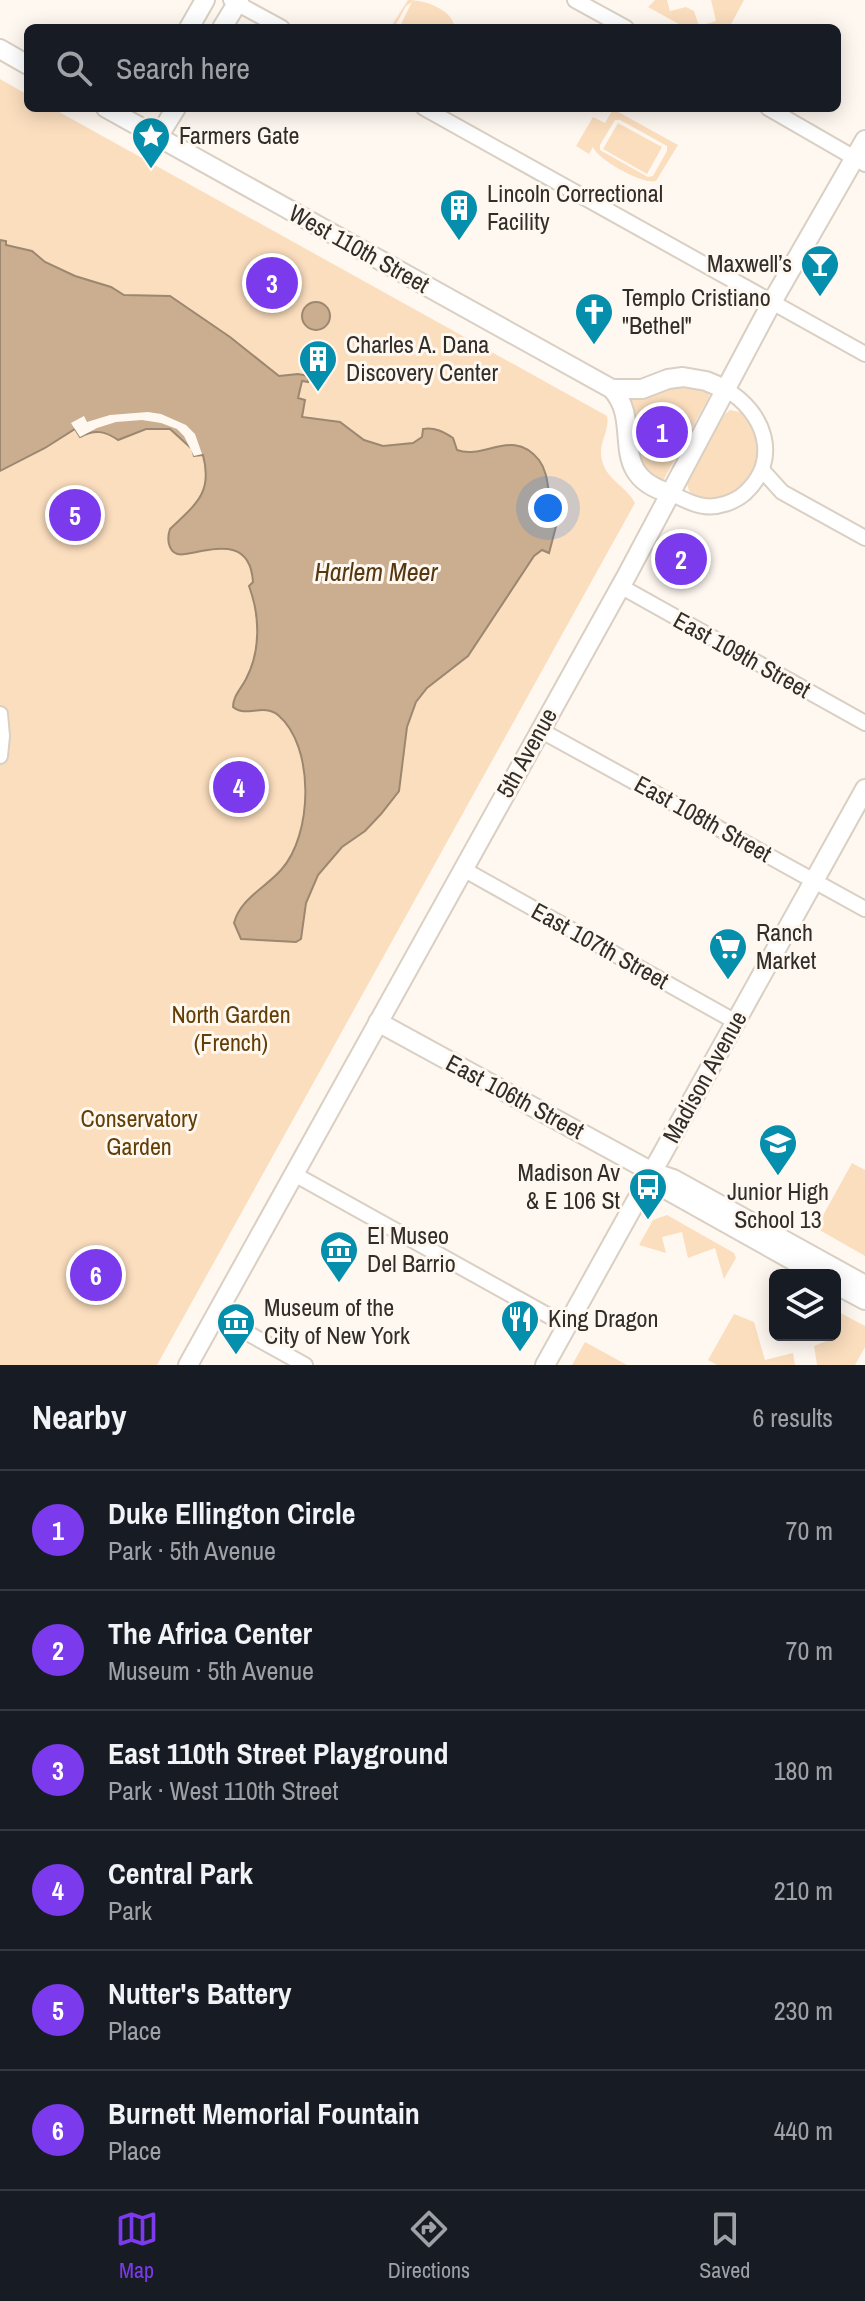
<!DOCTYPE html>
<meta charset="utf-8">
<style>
:root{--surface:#171b24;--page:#242831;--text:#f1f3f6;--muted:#9ea1a6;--line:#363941;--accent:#7c3aed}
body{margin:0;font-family:"Archivo Narrow",sans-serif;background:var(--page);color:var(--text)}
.controls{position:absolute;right:24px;bottom:24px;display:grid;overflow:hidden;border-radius:12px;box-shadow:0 4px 20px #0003}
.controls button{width:72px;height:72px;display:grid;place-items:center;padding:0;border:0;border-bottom:2px solid var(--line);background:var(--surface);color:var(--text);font:40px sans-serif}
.you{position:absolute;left:548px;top:508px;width:28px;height:28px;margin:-20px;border:6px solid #fff;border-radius:50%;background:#1a73e8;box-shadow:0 0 0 12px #1a73e833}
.badge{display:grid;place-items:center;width:52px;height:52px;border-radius:50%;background:var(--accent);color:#fff;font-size:26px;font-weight:700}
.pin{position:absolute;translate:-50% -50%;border:4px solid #fff;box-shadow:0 2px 8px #0006}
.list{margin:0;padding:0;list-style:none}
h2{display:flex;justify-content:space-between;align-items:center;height:104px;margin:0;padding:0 32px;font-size:34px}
h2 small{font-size:26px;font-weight:400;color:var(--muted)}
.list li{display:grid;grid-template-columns:52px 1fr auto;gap:24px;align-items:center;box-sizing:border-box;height:120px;padding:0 32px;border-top:2px solid var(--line)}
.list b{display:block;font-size:30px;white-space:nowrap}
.list p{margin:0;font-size:26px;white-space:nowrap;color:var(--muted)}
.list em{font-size:26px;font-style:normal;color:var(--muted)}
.icon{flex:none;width:44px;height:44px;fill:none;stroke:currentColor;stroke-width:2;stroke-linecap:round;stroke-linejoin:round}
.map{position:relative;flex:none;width:865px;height:1365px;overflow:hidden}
.search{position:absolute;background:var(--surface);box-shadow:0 4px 20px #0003;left:24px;right:24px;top:24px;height:88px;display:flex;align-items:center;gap:20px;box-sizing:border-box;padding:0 28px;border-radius:12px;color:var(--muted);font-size:30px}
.sheet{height:824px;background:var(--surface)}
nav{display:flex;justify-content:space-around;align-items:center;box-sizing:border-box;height:112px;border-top:2px solid var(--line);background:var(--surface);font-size:22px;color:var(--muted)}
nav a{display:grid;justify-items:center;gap:4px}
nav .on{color:var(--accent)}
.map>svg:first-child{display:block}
</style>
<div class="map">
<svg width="865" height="1365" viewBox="0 0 865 1365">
<rect width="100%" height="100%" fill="#fff8f1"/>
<path fill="#fbdebe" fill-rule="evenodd" d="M408,0c17,0 44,9 47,28h-56l13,-26 -6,4 -12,22h-4z
M655,0h12l3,11 16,-4 8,4 5,15 17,-5 -5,-21h33l-15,28h-43l-38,-21z
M0,79l28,16v13h24l555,308c3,13 -7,25 -6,39 3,25 24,29 34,48l-478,862h-157z
M613,109l65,36 -22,36c-13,4 -58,-21 -63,-34l-4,7 -13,-8 17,-29 12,6zM615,120h5l47,26v5l-14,25 -5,1 -48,-27v-5z
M618,123l44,24 -15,27 -44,-25z
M686,386l23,7v4l-45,82 -6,2c-13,-12 -24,-25 -25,-44 0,-15 6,-23 -4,-37l33,-12z
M730,410l14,3c54,71 -56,115 -57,68l37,-66z
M852,1163l13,7v86l-49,-28z
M667,1215l67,38 2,5 -12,21 -9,-31 -27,10 -6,-26 -20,5 4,16 -27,-8 14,-25z
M835,1310l30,16v21l-10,18h-38l-3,-19 22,-9z
M734,1314l20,8 11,38 28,-7 2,12h-78l-9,-5z
M585,1342l42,23h-55z"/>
<path fill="#caae8f" stroke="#9c8770" stroke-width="2" d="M0,240l6,1v4l26,6 13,11 30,14 36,11 13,8 46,1 60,41 49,39 19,-2 11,2 -1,6 -6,-1 -4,17 7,2 -3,17 38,5 24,18 19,6 30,-3 9,-6 1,-8c12,-2 21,3 30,9l4,12c28,10 56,-23 82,10 12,16 7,38 16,54l4,1 -10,38 -7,-3 -8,6 -66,100 -41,32 -11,14 -9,25 -8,64 -18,23 -16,17 -23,16 -24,28 -12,28 -5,36 -5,3 -55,-3 -7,-16c6,-24 31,-35 47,-53 32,-35 34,-124 -3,-155 -15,-12 -32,3 -45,-8 0,-11 8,-18 13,-28 15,-29 14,-63 3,-93l4,-4c-3,-46 -40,-32 -68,-28 -16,3 -19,-13 -15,-25 26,-25 43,-36 33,-74l-9,1 -2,-7 -22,-20h-24l-28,11c-13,-9 -23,-11 -38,-3l-5,-8 -30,19 -45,23z
M302 316a14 14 0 1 1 28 0a14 14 0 1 1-28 0Z"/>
<path fill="#fff8f1" d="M148,412l13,2 25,11 9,9 7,20 -8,2 -10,-20 -7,-7 -16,-6 -19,-3 -26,2 -19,6 -17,9 -9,-14 13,-7 3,6 23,-7z"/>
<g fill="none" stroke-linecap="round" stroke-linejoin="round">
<defs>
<path id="minor" d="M231,0l51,28
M575,0l51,28
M424,108l441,246
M768,108l97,56
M763,471l19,21 83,46
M669,493c11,4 23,12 35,13 14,2 31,-4 41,-13 37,-34 19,-82 -20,-104
M620,586l245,137
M0,714l2,22 -2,20
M540,730l325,179
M463,869l273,153
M294,1174l273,152
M215,1315l90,50"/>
<path id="major" d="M189,28l16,-28
M222,28l17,-28
M0,49l28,16
M106,108l506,281c32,35 -7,85 57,104
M158,137l18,-29
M613,389h29l26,-10 15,-2 23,4 19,8
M378,1022l274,150 21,7 192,106
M654,1175l13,15 152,85
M835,1284l30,16
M188,1365l439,-790 145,-273 93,-162
M545,1365l320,-576"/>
</defs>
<use href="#minor" stroke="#d9cfc3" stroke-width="18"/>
<use href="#major" stroke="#d9cfc3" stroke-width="22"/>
<use href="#minor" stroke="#fff" stroke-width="14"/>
<use href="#major" stroke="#fff" stroke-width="18"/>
</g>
<defs>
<symbol id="sight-pin" viewBox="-11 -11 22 30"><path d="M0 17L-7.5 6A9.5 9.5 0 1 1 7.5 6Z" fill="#058fac" stroke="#fff8f1"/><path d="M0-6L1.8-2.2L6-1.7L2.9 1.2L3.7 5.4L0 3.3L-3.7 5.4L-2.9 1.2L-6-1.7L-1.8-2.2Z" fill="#fff"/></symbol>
<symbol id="building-pin" viewBox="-11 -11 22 30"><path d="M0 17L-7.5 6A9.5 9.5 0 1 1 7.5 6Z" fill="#058fac" stroke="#fff8f1"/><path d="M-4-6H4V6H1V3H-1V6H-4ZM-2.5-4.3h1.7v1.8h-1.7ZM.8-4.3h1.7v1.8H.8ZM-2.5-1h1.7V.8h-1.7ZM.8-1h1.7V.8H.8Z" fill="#fff"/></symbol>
<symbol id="bar-pin" viewBox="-11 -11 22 30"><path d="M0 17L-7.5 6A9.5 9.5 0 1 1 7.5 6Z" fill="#058fac" stroke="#fff8f1"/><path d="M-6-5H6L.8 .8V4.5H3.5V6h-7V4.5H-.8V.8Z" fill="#fff"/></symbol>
<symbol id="church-pin" viewBox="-11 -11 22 30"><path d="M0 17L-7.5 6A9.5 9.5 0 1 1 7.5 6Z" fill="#058fac" stroke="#fff8f1"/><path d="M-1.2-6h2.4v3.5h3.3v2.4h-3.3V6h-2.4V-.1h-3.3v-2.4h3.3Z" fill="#fff"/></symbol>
<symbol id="supermarket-pin" viewBox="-11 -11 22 30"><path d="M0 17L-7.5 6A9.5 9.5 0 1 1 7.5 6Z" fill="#058fac" stroke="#fff8f1"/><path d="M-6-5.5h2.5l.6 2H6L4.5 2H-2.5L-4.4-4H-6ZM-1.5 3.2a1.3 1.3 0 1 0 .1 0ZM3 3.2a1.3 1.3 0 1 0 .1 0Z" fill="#fff"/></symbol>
<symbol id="school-pin" viewBox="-11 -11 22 30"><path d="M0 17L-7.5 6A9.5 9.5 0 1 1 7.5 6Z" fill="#058fac" stroke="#fff8f1"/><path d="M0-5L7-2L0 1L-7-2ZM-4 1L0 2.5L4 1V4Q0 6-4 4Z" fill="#fff"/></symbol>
<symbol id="bus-pin" viewBox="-11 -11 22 30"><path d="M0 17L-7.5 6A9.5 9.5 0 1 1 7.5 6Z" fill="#058fac" stroke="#fff8f1"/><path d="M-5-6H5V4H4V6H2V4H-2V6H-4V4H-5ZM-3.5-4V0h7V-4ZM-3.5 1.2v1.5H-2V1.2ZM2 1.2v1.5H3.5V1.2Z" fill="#fff"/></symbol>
<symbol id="museum-pin" viewBox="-11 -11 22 30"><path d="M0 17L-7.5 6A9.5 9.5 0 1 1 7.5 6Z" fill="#058fac" stroke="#fff8f1"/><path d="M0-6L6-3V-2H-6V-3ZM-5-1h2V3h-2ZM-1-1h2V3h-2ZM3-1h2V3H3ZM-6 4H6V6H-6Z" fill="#fff"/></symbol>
<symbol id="restaurant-pin" viewBox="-11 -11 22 30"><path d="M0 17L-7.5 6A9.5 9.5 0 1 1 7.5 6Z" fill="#058fac" stroke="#fff8f1"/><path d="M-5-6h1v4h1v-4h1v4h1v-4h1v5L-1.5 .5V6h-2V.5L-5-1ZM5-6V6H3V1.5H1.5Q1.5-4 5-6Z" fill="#fff"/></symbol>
</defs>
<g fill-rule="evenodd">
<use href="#sight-pin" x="129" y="114" width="44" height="60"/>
<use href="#building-pin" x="437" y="186" width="44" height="60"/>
<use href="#bar-pin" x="798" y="242" width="44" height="60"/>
<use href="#church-pin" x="572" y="290" width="44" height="60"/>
<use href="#building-pin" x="296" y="337" width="44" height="60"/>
<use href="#supermarket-pin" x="706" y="925" width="44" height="60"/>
<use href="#school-pin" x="756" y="1121" width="44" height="60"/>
<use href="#bus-pin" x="626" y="1165" width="44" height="60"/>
<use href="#museum-pin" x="317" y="1228" width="44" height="60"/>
<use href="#restaurant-pin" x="498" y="1297" width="44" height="60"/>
<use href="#museum-pin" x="214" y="1300" width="44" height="60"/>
</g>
<g text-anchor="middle" stroke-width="6" stroke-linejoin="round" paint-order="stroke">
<g font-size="24" fill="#312d28" stroke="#fff8f1" text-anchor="start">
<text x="179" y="144">Farmers Gate</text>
<text x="487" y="202">Lincoln Correctional<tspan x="487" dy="28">Facility</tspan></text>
<text x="792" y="272" text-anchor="end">Maxwell’s</text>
<text x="622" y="306">Templo Cristiano<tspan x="622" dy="28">"Bethel"</tspan></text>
<text x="346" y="353">Charles A. Dana<tspan x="346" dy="28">Discovery Center</tspan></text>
<text x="756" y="941">Ranch<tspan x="756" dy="28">Market</tspan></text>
<text x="620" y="1181" text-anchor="end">Madison Av<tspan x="620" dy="28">&amp; E 106 St</tspan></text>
<text x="778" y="1200" text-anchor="middle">Junior High<tspan x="778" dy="28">School 13</tspan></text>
<text x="367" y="1244">El Museo<tspan x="367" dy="28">Del Barrio</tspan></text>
<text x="264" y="1316">Museum of the<tspan x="264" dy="28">City of New York</tspan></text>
<text x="548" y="1327">King Dragon</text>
</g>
<g font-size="24" fill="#312d28" stroke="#fff8f1">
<text transform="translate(359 249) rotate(29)" y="8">West 110th Street</text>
<text transform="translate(742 655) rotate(29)" y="8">East 109th Street</text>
<text transform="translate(527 753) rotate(-61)" y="8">5th Avenue</text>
<text transform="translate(703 819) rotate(29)" y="8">East 108th Street</text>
<text transform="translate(600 946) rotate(29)" y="8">East 107th Street</text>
<text transform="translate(705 1077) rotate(-61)" y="8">Madison Avenue</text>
<text transform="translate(515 1097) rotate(28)" y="8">East 106th Street</text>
</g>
<g font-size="24" fill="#633e05" stroke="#fff8f1">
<text x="231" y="1023">North Garden<tspan x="231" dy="28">(French)</tspan></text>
<text x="139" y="1127">Conservatory<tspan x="139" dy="28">Garden</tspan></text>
</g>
<g font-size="26" font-style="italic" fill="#553711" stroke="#fff8f1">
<text x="376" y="581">Harlem Meer</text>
</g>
</g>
</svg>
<div class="controls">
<button><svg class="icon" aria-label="layers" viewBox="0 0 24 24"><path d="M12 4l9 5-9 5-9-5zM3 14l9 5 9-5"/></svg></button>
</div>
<div class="you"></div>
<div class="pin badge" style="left:662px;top:432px">1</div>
<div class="pin badge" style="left:681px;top:559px">2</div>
<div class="pin badge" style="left:272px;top:283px">3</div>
<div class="pin badge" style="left:239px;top:787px">4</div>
<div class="pin badge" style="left:75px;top:515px">5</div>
<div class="pin badge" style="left:96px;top:1275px">6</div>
<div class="search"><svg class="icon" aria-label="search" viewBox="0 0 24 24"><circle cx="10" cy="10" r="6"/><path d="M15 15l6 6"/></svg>Search here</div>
</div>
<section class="sheet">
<h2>Nearby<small>6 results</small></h2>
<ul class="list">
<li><span class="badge">1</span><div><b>Duke Ellington Circle</b><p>Park · 5th Avenue</p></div><em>70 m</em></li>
<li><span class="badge">2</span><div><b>The Africa Center</b><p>Museum · 5th Avenue</p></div><em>70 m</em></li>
<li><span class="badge">3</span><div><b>East 110th Street Playground</b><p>Park · West 110th Street</p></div><em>180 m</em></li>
<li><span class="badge">4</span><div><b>Central Park</b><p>Park</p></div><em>210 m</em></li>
<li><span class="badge">5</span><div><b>Nutter's Battery</b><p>Place</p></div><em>230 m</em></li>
<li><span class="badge">6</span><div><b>Burnett Memorial Fountain</b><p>Place</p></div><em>440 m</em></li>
</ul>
</section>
<nav>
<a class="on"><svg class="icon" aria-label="map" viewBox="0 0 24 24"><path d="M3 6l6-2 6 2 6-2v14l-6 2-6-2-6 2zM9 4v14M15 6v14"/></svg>Map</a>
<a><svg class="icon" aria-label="directions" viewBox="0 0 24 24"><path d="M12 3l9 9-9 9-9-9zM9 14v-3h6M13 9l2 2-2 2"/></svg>Directions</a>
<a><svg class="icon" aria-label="saved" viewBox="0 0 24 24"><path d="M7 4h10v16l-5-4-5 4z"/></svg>Saved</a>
</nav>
